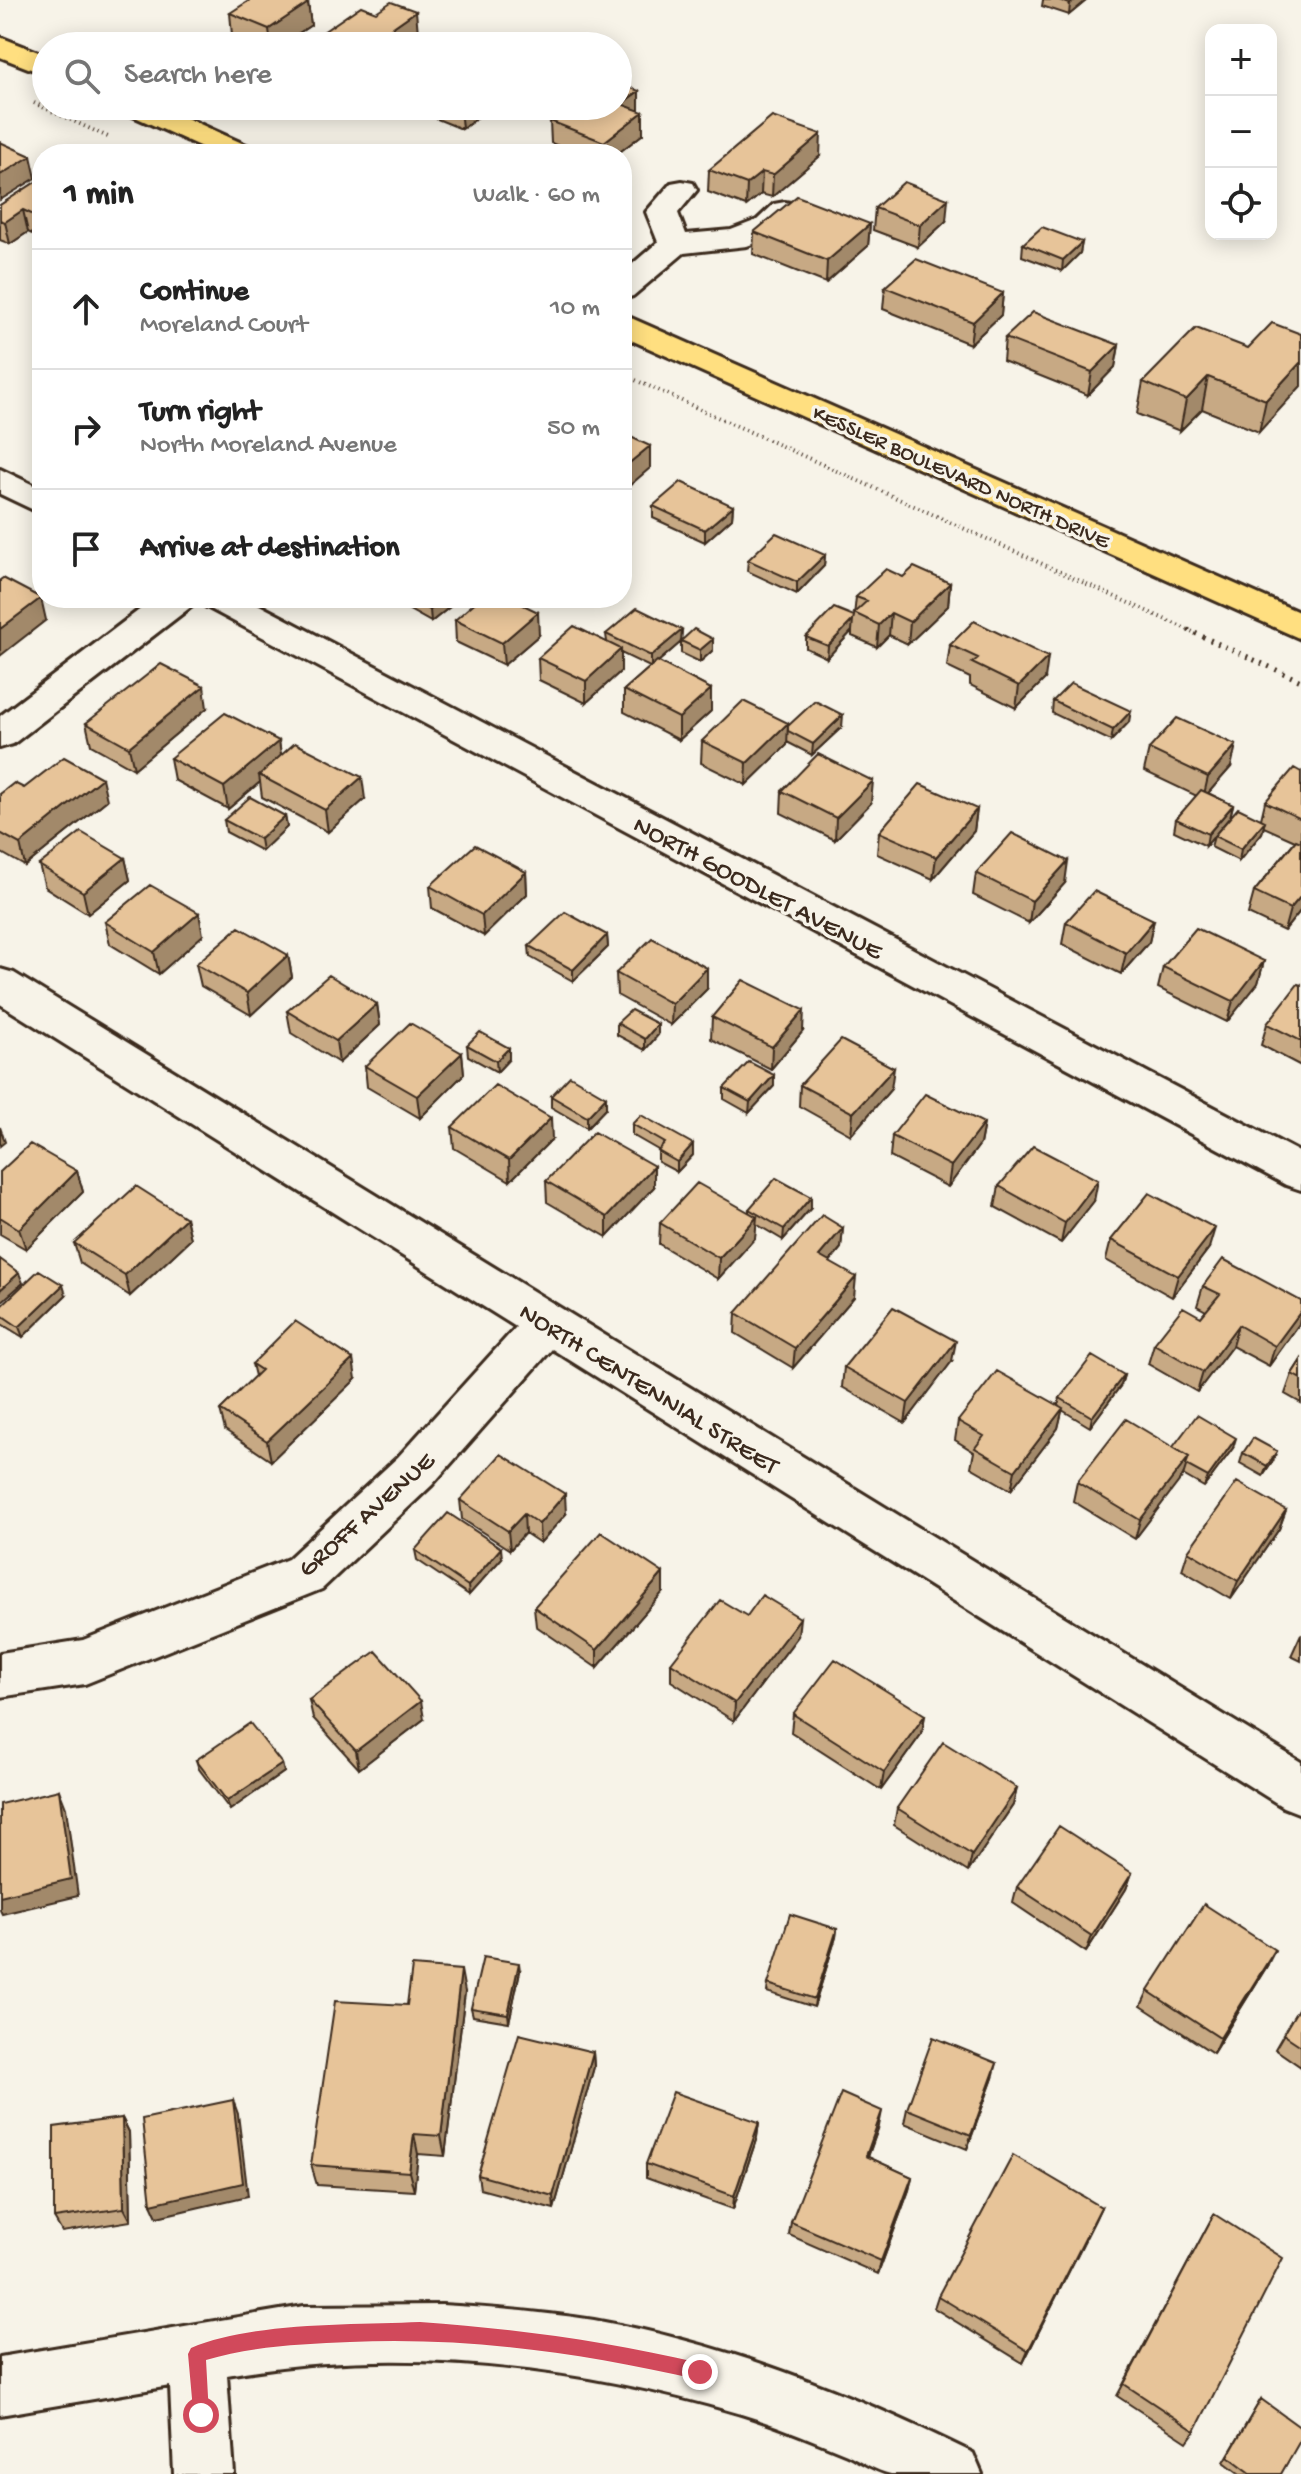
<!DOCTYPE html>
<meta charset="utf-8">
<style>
:root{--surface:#fff;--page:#f2f2f2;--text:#222;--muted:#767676;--line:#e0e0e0}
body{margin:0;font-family:"Gochi Hand",sans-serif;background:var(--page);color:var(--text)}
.controls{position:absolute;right:24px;top:24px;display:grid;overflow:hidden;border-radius:16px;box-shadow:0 4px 20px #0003}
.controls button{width:72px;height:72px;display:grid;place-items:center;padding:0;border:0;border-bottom:2px solid var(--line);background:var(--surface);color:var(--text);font:40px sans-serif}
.stop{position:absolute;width:24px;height:24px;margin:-18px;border:6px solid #d1495b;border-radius:50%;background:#fff}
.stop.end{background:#d1495b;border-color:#fff;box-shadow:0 2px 8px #0008}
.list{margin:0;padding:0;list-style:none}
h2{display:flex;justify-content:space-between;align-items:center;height:104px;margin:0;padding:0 32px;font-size:34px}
h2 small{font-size:26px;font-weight:400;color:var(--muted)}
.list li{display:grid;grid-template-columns:52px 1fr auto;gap:24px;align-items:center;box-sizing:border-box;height:120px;padding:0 32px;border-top:2px solid var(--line)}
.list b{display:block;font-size:30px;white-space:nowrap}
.list p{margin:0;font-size:26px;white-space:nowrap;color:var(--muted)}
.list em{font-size:26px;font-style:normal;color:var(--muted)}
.icon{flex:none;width:44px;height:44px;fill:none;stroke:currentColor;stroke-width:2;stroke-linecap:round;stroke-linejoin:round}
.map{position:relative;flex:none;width:1301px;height:2474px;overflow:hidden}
.search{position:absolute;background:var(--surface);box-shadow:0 4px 20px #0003;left:32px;top:32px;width:600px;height:88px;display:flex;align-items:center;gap:20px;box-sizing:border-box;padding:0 28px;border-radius:44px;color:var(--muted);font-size:30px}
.panel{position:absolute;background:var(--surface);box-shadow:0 4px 20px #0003;left:32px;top:144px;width:600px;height:464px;border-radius:32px}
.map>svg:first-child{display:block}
</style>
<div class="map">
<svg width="1301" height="2474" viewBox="0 0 1301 2474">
<rect width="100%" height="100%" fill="#f7f3e8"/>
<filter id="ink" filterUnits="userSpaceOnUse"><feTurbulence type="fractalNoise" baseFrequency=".0125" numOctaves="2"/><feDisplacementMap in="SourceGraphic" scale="16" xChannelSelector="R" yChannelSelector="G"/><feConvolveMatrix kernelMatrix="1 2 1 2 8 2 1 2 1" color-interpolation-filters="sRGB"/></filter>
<g filter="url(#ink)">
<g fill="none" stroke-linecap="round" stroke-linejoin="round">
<defs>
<path id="minor" d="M682,181l11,2 4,7 -19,23 8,21 45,-4 26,-10 17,-16 11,-2 11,2 5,7 -22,23 -32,12 -63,7 -51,43 -11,3v-26l36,-31 -12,-30 25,-29z
M0,469l42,20v25l-42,-20z
M155,598h42l-5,8 -179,138 -13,4v-32z
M200,598h46l1055,555v37l-15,-5 -1081,-579z
M0,969l14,4 1287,789v52l-18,-7 -731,-458 -120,136 -110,104 -237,95 -85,13v-44l83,-13 205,-81 110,-102 118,-130 -516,-323z
M442,2305c51,3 101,7 152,15 133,24 258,73 379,133l9,21c-29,0 -63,0 -91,0 -15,-3 -31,-14 -44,-20 -36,-15 -72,-30 -109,-41 -163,-48 -342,-68 -511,-38l7,99h-60l-4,-88 -170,29v-58l304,-51z"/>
<path id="major" d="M0,37l46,18v20l-46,-18z
M120,106h40l93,42 4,6h-40l-93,-42z
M622,314l679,299v26l-679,-303z"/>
</defs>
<use href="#minor" stroke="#3b2a1e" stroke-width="6"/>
<use href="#major" stroke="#3b2a1e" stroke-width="6"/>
<path stroke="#3b2a1e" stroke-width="4" stroke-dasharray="1 4" stroke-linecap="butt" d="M34,103l74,34
M622,374l571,258"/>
<path stroke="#3b2a1e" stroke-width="5" stroke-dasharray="2 6" stroke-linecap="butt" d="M1188,630l113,51"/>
<use href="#minor" fill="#f7f3e8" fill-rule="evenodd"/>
<use href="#major" fill="#ffdf80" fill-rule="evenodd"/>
</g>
<path fill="#c7a984" stroke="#3b2a1e" stroke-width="2" d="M1043,0h44l-18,15 -27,-9z
M308,3l3,22 -32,21h-18l-29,-11 -2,-22z
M639,91v20l4,23 -26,20h-38l-28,-11 -1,-22z
M409,106h85l-32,23 -52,-21z
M820,156l-48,41 -11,-3 -15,12 -38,-14 1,-22z
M42,178v61l-14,-7 -18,12 -10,-4v-35z
M875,208l71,13 -28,26 -45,-17z
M870,224l-2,22 -42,37 -73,-29 1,-22z
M1082,242l-2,11 -18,18 -40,-15 1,-12z
M885,287l118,6 -2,22 -31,29 -87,-35z
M1301,334l-42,98 -57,-23 -22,22 -43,-17 6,-32 105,-34z
M1005,338l114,7 -4,22 -27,28 -85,-34z
M653,506h80l-1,12 -27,24 -52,-24z
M825,555l-1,11 -27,28 -50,-23 1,-11z
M903,577l47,6 -2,23 -40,38 -19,-9 -12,12 -25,-11v-5l-25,27 -21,-10v-11l48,-21 2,-19z
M388,598h73l-30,24z
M455,620l84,15 -35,30 -48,-23z
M682,630l-1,10 32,-1v11l-13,12 -19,-9v-11l-23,20 53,27v22l-32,29 -55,-28v-22l26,-23 -29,-14v18l-35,32 -47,-23 -1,-22 69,-16 -1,-8z
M950,645l95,34 -29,29 -46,-23v-7l-23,-11z
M1053,701l76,21 -18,19 -59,-28z
M207,708l-73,61 -43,-24 -5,-22z
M788,723v3l54,1 -30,28 -25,-13v3l-41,40 -45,-22 1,-22z
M279,741l2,15 84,43 -37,33 -66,-35 -2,-15 -32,27 -54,-29 -4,-22z
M1149,749l82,18 -23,26 25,12 -3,12 31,2 4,-17 36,-30v138l-17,21 -36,-17 6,-22 41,-51 -31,-14 -2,6 -23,28 -28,-14 3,-11 -8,10 -32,-15 2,-12 21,-23 -53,-25z
M24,788l83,12 -82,66 -25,-14v-58z
M782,791l89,12 -36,37 -54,-27z
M977,809l-3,22 -41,48 -56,-25 2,-22z
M285,816l2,11 -25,24 -36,-19 -2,-12z
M125,858l5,22 -42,34 -43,-27 -6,-22z
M526,872l1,22 -43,42 -52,-28 -2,-22z
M976,873l89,10 -36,40 -56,-28z
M1154,920l-5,22 -28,32 -59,-30 4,-22z
M105,922l98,13 -44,39 -49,-30z
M607,935l1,12 -35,34 -43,-24 -1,-11z
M288,955l4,22 -41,38 -50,-29 -5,-22z
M1264,961l-6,22 -31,39 -69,-34 5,-21z
M616,973l91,16 -36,36 -54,-30z
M1301,985v81l-40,-21 6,-21z
M377,1004l3,21 -41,38 -48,-30 -4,-22z
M712,1017l91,14 -32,38 -60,-30z
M617,1023l41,12 -13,15 -28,-15z
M467,1045l42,3v11l-12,13 -29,-16z
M462,1053l2,21 -44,44 -53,-31 -2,-21z
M774,1075v11l-25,27 -25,-14v-11z
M800,1085l91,4 -40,46 -52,-29z
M551,1096l55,12 -19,20 -36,-21z
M984,1123l-4,21 -32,43 -58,-30 2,-21z
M632,1124l61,20v11l-16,17 -19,-10v-12l-26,-15z
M452,1127l100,12 -42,42 -56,-33z
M77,1171l6,21 -57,57 -26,-15v-62z
M546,1181l108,6 -47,50 -60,-35z
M999,1186l95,15 -33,42 -66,-36z
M811,1208l-28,32 -27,-16 -1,14 -37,41 -59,-35 1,-21 89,-10v-4z
M186,1218l5,21 -61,57 -50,-33 -6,-20z
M843,1228l-2,20 -11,14 24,35 -61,71 -58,-35 1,-20z
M1111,1240l98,8 -37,49 -66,-37z
M1203,1286l98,15v18l-2,5 -30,42 -37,-20 -35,46 -49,-28 6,-20 47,-27 5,-6 -9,-5z
M66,1295l-43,42 -23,-14v-16z
M1301,1360v43l-16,-9 7,-20z
M952,1361l-47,62 -63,-36 2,-20z
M252,1364l104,15 -85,82 -46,-31 -5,-20 35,-34z
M1124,1375l-3,10 -31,42 -28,-17 -4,18 -47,62 -40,-23 3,-15 -19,-12 3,-19 100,-15 2,-8z
M1173,1447l60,1 -29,39 -21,-12 -48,64 -62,-38 4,-19z
M1243,1453l30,8 -10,15 -23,-13z
M460,1500l106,14 -26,29 -15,-10 -15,17 -48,-31z
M1286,1510l-7,19 -48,70 -49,-29 6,-19z
M415,1550l87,8 -33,37 -52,-35z
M663,1573v19l-66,76 -61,-42 -2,-19z
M747,1616l51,20 -64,85 -63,-40v-18z
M1301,1634v27l-10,-5z
M309,1700l115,19 -65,50 -46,-51z
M793,1714l132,1 -3,18 -41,57 -90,-58z
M196,1760l86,4 2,8 -54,38 -31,-41z
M1017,1788l-4,17 -45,67 -74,-47 3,-17z
M1132,1873l-6,16 -40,63 -73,-49 4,-16z
M837,1929l-1,8 -22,70 -47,-15 1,-8z
M1267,1966l-54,87 -72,-47 7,-15z
M520,1971l-11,51 -36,-6 -2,-8z
M465,1992l-20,164 -27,-2 -4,37 -97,-6 -6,-20 96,-160z
M1301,2004v63l-26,-18z
M593,2052l1,15 -40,142 -74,-20 -2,-14z
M993,2078l-26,71 -63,-26 3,-14z
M122,2118l7,14 2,89 -69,11 -8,-14z
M759,2122l-2,15 -24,72 -87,-31v-14z
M879,2126l-11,31 44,20 -3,13 -31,84 -89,-39 2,-13z
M1101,2207l-78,156 -89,-55 4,-12z
M1214,2214l-19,217 -8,11 -70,-46z
M1261,2399l20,75h-41l-16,-12z"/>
<path fill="#a2896b" stroke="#3b2a1e" stroke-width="2" d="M1075,0h12l-18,15 1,-11z
M308,3l3,22 -32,21h-8l-2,-17z
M416,11l2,22 -18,13h-34z
M639,91v21l-18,-8z
M462,106h32l-32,23 -2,-22z
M643,112v22l-26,20h-13v-12z
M821,134l-1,22 -48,41 1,-22z
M31,156l5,22 -36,22v-25z
M762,172l-1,22 -15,12 1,-22z
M948,199l-2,22 -28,26 2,-22z
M23,210l5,22 -18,12 -5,-22z
M870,224l-2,22 -42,37 1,-22z
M1082,242l-2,11 -18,18 1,-11z
M1003,293l-2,22 -31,29 3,-22z
M1119,345l-4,22 -27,28 4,-23z
M1301,362v24l-42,46 7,-32z
M1208,377l-6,32 -22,22 6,-31z
M650,446v22l-28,24v-23z
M733,506l-1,12 -27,24v-12z
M825,555l-1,11 -27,28v-12z
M950,583l-2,23 -40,38 2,-22z
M41,598l5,22 -46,36v-27z
M445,598h16l-30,24 -1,-12z
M538,612l1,23 -35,30 -2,-22z
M891,613l-2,22 -12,12 2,-22z
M853,620l-1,11 -25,27 1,-12z
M682,630l-1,12 -30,26v-12z
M713,639v11l-13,12v-12z
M621,649v22l-35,32v-22z
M1048,657l-3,22 -29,29 3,-22z
M204,686l3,22 -73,61 -5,-22z
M711,689v22l-32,29v-22z
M1131,711l-2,11 -18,19 2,-11z
M843,715l-1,12 -30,28 1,-11z
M788,723l-1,22 -41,40 1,-22z
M279,741l3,22 -23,12 1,7 -32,27 -4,-22z
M1236,745l-5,22 -28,32 5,-22z
M362,777l3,22 -37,33 -3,-22z
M102,778l5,22 -82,66 -5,-22z
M873,781l-2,22 -36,37 1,-22z
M1233,805l-3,12 -24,29 2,-12z
M977,809l-3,22 -41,48 3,-22z
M285,816l2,11 -25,24 -2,-12z
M1265,821l-3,12 -23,28 2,-12z
M125,858l5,22 -42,34 -5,-22z
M1068,861l-3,22 -36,40 3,-22z
M526,872l1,22 -43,42 -2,-21z
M1301,896v14l-17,21 6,-22z
M199,913l4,22 -44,39 -5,-22z
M1154,920l-5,22 -28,32 5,-21z
M607,935l1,12 -35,34v-11z
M288,955l4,22 -41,38 -4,-22z
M1264,961l-6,22 -31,39 6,-21z
M707,968v21l-36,36 1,-21z
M377,1004l3,21 -41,38 -3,-22z
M804,1010l-1,21 -32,38 1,-22z
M658,1024v11l-13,15v-11z
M509,1048v11l-12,13 -1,-11z
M462,1053l2,21 -44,44 -3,-22z
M894,1068l-3,21 -40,46 2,-22z
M774,1075v11l-25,27 1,-11z
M606,1097v11l-19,20v-11z
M551,1118l1,21 -42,42 -1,-21z
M984,1123l-4,21 -32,43 3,-21z
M0,1127l5,15 -5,4z
M693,1144v11l-16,17v-10z
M654,1166v21l-47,50v-20z
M77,1171l6,21 -57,57 -7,-20z
M1098,1180l-4,21 -33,42 4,-20z
M811,1197v11l-28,32 1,-11z
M757,1217l-2,21 -37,41 1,-21z
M186,1218l5,21 -61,57 -5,-21z
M843,1228l-2,20 -24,28 2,-20z
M1215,1228l-6,20 -37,49 6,-21z
M19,1273l4,10 -23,20v-13z
M856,1277l-2,20 -61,71 2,-20z
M63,1285l3,10 -43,42 -4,-10z
M1301,1311l-2,13 -30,42 6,-20z
M1238,1325l-6,21 -35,46 6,-20z
M956,1341l-4,20 -47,62 3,-20z
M353,1359l3,20 -85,82 -4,-20z
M1124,1375l-3,10 -31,42 2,-10z
M1063,1408l-5,20 -47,62 4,-19z
M1236,1438l-3,10 -29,39 4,-10z
M1277,1451l-4,10 -10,15 4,-10z
M1189,1457l-6,19 -48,63 5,-19z
M565,1494l1,20 -26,29 -1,-19z
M1286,1510l-7,19 -48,70 7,-18z
M524,1514l1,19 -15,17 -2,-19z
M501,1548l1,10 -33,37 -1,-9z
M663,1573v19l-66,76v-18z
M800,1618l-2,18 -64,85 1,-18z
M421,1701l3,18 -65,50 -3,-18z
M925,1715l-3,18 -41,57 3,-18z
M282,1764l2,8 -54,38 -3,-9z
M1017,1788l-4,17 -45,67 4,-17z
M59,1790l7,18 12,88 -76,18 -2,-4v-14z
M1132,1873l-6,16 -40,63 6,-16z
M837,1929l-1,8 -22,70 1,-8z
M1275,1950l-8,16 -54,87 7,-15z
M519,1963l1,8 -11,51 -1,-8z
M461,1970l4,22 -20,164 -4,-20z
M593,2052l1,15 -40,142 -1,-13z
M997,2063l-4,15 -26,71 4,-14z
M233,2100l5,14 10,82 -91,21 -6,-13z
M882,2111l-3,15 -16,44 3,-14z
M122,2118l7,14 2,89 -7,-13z
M759,2122l-2,15 -24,72 1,-13z
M414,2134l4,20 -4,37 -5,-19z
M912,2177l-3,13 -31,84 3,-13z
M1101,2207l-6,13 -72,143 5,-12z"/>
<path fill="#e7c499" stroke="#3b2a1e" stroke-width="2" d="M250,0h51l7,3 -39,26 -39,-16z
M1059,0h16l-5,4z
M391,2l25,9 -50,35h-58l-4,-1 57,-39 15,6z
M406,42l12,4h-18z
M618,83l21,8 -18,13 22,8 -39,30 -54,-21 20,-15h48z
M772,117l49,17 -48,41 -11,-3 -15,12 -38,-14z
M0,142l31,14 -31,19z
M42,178v41l-19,-9 -18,12 -5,-2v-15z
M904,182l44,17 -28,26 -45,-17z
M797,196l73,28 -43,37 -73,-29z
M1042,227l40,15 -19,18 -40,-16z
M916,259l87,34 -30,29 -88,-35z
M1033,312l86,33 -27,27 -87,-34z
M1272,323l29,11v28l-35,38 -58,-23 -22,23 -43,-18 53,-54 52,20z
M622,433l28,13 -28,23z
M681,482l52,24 -28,24 -52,-24z
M776,533l49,22 -28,27 -49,-22z
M914,567l36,16 -40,39 -19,-9 -12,12 -25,-12 13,-12 -11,-4 30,-28 17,8z
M3,578l38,20 -41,31v-49z
M407,598h38l-15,12z
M480,598h29l29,14 -36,31 -47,-23z
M637,608l45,22 -31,26 -45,-22z
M834,608l20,8 -1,4 -25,26 -22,-9z
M974,621l74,36 -29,29 -47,-23 6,-5 -28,-13z
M574,626l47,23 -35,32 -48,-23z
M694,629l19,10 -13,11 -19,-9z
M657,661l54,28 -32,29 -55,-28z
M161,664l43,22 -75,61 -43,-24z
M1071,683l60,28 -18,19 -60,-29z
M743,701l45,22 -41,40 -45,-22z
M815,701l28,14 -30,29 -25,-13v-5z
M225,713l54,28 -55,46 -54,-29z
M1177,718l59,27 -28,32 -59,-28z
M295,743l67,34 -37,33 -66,-35z
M818,754l55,27 -37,37 -54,-27z
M64,757l38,21 -82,66 -20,-11v-39l14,-11 10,5z
M1294,768l7,4v47l-36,-17z
M920,784l57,25 -41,48 -57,-25z
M1201,790l32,15 -25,29 -32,-15z
M250,797l35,19 -25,23 -36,-19z
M1238,808l27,13 -24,28 -27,-13z
M81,832l44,26 -42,34 -44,-27z
M1012,833l56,28 -36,40 -56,-28z
M1296,840l5,2v54l-11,13 -36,-17z
M475,845l51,27 -44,43 -52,-29z
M150,885l49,28 -45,39 -49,-30z
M1094,891l60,29 -28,33 -60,-31z
M565,912l42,23 -34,35 -44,-24z
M239,927l49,28 -41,38 -51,-29z
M1196,928l68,33 -31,40 -70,-34z
M652,938l55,30 -35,36 -56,-31z
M329,975l48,29 -41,37 -49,-30z
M743,980l61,30 -32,37 -60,-30z
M1298,984l3,1v56l-34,-17z
M631,1010l27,14 -13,15 -28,-16z
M410,1023l52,30 -45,43 -52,-30z
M480,1032l29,16 -13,13 -29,-16z
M841,1040l53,28 -41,45 -53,-28z
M749,1062l25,13 -24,27 -26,-14z
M570,1076l36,21 -19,20 -36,-21z
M495,1085l56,33 -42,42 -57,-33z
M925,1094l59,29 -33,43 -59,-30z
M641,1115l52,29 -16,18 -19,-11 7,-8 -33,-19z
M594,1132l60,34 -47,51 -61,-36z
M30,1144l47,27 -58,58 -19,-12v-45z
M1033,1146l65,34 -33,43 -66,-37z
M776,1178l35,19 -27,32 -35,-20z
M697,1183l60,34 -38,41 -59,-35z
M136,1186l50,32 -61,57 -51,-32z
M1149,1193l66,35 -37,48 -67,-36z
M822,1215l21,13 -24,28 37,21 -61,71 -59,-35z
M0,1259l19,14 -19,17z
M1223,1259l78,42v10l-26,35 -37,-21 -35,47 -49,-28 29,-37 18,10 19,-23 -17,-8z
M39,1270l24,15 -44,42 -19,-13v-7z
M893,1307l63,34 -48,62 -64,-36z
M295,1321l58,38 -86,82 -47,-31 41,-40 -9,-6z
M1092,1356l32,19 -32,42 -32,-19z
M1301,1360v19l-9,-5z
M997,1371l66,37 -48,63 -40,-23 9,-12 -26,-15z
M1197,1415l39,23 -28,39 -22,-12 3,-8 -16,-10z
M1126,1419l63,38 -49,63 -63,-38z
M1253,1438l24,13 -10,15 -24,-13z
M501,1454l64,40 -26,30 -15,-10 -16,17 -48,-31z
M1237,1482l49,28 -48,71 -50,-30z
M448,1513l53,35 -33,38 -53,-36z
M601,1532l62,41 -66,77 -63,-43z
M762,1595l38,23 -65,85 -64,-40 49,-63 27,16z
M376,1651l45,50 -65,50 -47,-51z
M835,1659l90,56 -41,57 -91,-58z
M250,1723l32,41 -55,37 -31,-41z
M943,1742l74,46 -45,67 -75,-47z
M59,1790l12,89 -71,17v-92z
M1059,1826l73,47 -40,63 -75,-49z
M1204,1904l71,46 -55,88 -72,-47z
M790,1914l47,15 -22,70 -47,-15z
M483,1957l36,6 -11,51 -37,-6z
M412,1966l49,4 -20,166 -27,-2 -5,38 -98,-7 24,-164 72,4z
M1301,2004v42l-18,-12z
M519,2034l74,18 -40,144 -75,-21z
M933,2037l64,26 -26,72 -64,-26z
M673,2092l86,30 -25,74 -88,-32z
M841,2093l41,18 -16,45 46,21 -31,84 -90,-39z
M233,2100l10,83 -92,21 -9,-85z
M122,2118l2,90 -70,10v-91z
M1013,2155l88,52 -73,144 -90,-55z
M1214,2214l69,44 -88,173 -71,-47z
M1261,2399l40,29v11l-20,35h-29l-24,-18z"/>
</g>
<path fill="#d1495b" d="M420,2322c98,7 184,19 280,41l6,3 3,6 -3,6 -6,2c-118,-27 -228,-43 -350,-38 -47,2 -98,4 -144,18l3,55 -2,6 -6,2 -7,-2 -6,-67 3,-6c61,-26 162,-23 229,-26z"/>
<g text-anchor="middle" stroke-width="7" stroke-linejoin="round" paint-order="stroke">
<g font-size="22" fill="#3b2a1e" stroke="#f7f3e8">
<text transform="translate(962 475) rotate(24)" y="8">KESSLER BOULEVARD NORTH DRIVE</text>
</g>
<g font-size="26" fill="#3b2a1e" stroke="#f7f3e8">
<text transform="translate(759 886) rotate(28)" y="9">NORTH GOODLET AVENUE</text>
<text transform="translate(650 1387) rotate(32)" y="9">NORTH CENTENNIAL STREET</text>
<text transform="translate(365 1513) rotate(-42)" y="9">GROFF AVENUE</text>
</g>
</g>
</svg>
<div class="controls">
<button>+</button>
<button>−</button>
<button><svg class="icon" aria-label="locate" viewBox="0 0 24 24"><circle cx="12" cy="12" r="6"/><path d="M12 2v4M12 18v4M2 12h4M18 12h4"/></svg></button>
</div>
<div class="stop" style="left:201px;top:2415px"></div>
<div class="stop end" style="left:700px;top:2372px"></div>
<div class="search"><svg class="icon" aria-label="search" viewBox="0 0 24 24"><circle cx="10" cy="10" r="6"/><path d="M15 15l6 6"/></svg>Search here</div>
<section class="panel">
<h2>1 min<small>Walk · 60 m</small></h2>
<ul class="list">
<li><svg class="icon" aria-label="ahead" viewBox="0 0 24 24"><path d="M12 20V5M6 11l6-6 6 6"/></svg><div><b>Continue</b><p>Moreland Court</p></div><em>10 m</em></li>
<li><svg class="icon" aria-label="right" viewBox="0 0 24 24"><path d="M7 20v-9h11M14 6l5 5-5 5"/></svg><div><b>Turn right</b><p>North Moreland Avenue</p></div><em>50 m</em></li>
<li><svg class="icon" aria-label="arrive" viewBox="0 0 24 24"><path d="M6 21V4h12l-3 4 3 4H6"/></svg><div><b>Arrive at destination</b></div></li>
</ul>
</section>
</div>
